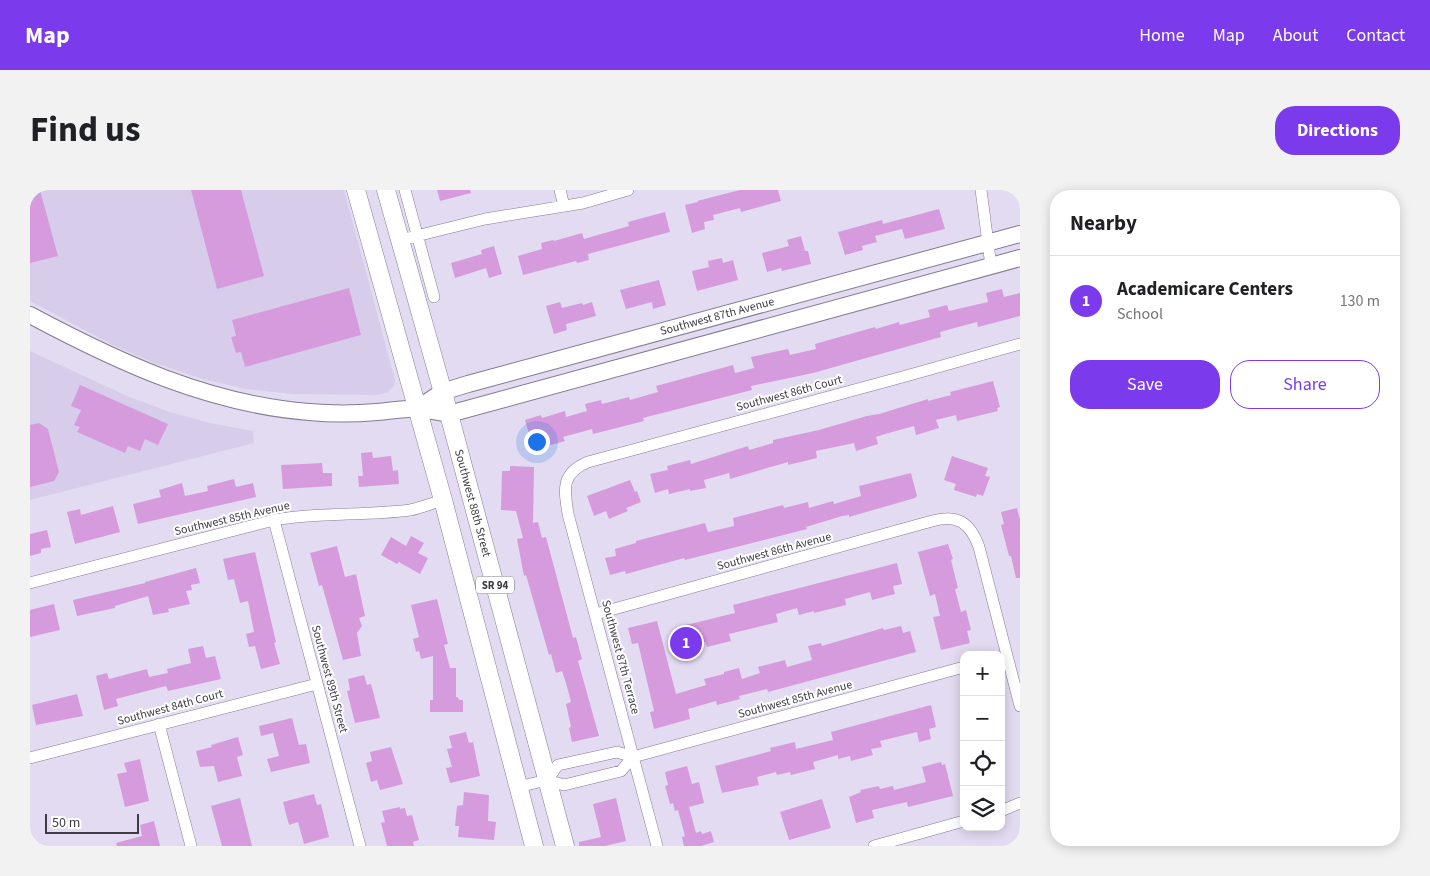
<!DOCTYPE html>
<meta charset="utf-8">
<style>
:root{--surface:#fff;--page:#f2f2f2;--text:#202124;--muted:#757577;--line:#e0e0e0;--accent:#7c3aed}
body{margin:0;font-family:"Source Sans 3",sans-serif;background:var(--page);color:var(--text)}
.controls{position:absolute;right:15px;bottom:15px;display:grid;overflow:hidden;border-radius:10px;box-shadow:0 2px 12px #0003}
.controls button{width:45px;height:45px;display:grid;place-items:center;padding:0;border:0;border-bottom:1px solid var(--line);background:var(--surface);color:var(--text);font:25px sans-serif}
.scale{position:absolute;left:15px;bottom:12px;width:94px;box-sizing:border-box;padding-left:5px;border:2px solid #3e3b44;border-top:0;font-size:14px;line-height:18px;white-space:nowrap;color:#3e3b44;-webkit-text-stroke:4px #fff;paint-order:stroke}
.you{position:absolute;left:506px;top:251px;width:18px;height:18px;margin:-12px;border:4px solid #fff;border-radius:50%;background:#1a73e8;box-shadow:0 0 0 8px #1a73e833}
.badge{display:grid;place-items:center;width:32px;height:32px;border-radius:50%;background:var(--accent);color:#fff;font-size:16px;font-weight:700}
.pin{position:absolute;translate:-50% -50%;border:2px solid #fff;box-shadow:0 1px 5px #0006}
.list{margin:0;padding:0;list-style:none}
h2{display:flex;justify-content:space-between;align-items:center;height:65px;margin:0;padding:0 20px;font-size:21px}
h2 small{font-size:16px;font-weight:400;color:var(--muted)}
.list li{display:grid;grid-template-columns:32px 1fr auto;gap:15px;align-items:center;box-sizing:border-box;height:90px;padding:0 20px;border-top:1px solid var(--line)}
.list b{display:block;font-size:19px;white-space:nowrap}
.list p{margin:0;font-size:16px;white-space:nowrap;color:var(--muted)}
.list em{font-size:16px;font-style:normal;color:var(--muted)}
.actions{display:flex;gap:10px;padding:15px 20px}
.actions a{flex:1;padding:11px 0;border:1px solid var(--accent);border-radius:20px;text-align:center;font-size:18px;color:var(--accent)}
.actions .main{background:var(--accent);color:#fff}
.icon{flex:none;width:28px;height:28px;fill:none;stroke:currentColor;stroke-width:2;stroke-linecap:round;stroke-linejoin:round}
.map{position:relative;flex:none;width:990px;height:656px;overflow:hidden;border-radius:20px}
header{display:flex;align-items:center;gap:30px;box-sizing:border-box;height:70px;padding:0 25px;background:var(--accent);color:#fff}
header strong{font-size:24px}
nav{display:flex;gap:28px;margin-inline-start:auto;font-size:18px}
.intro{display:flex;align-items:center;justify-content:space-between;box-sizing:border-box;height:120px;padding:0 30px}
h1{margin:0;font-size:35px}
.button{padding:12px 22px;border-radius:20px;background:var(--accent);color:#fff;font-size:18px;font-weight:700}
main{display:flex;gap:30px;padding:0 30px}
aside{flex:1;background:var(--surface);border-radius:20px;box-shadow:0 2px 12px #0003}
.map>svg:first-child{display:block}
</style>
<header>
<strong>Map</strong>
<nav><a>Home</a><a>Map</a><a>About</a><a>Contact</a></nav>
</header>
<div class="intro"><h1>Find us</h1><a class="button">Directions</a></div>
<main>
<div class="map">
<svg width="990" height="656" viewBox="0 0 990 656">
<rect width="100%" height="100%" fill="#e3dbf1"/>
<path fill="#d7cdea" d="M0,0h314l51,190 -1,6 -7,7 -12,2 -82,-1 -47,-5 -43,-10 -49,-16 -41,-18 -83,-44z
M0,161l97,45 43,16 40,11 43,8 1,12 -224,57z"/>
<path fill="#d69bdd" d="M0,0h10l18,66 -28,7z
M161,0h50l23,86 -47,13z
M407,0h33l1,3 -31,8z
M710,0h38l3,11 -40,11 -1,-4 -27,7 1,5 -10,2 1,7 -13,4 -7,-28 13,-3 -1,-1z
M909,19l6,20 -40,10 -3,-10 -27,7 2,6 -15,4 1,4 -18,5 -7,-23 44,-12 1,4z
M635,22l5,20 -82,22 1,6 -12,3 -1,-2 -53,14 -5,-19 24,-7 -1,-6 12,-3 1,1 28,-8 2,6 45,-13 -1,-4z
M771,46l4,15h3l3,13 -29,7 -1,-3 -14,4 -5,-19 27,-7 -2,-6z
M464,56l8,28 -13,4 -3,-10 -31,10 -4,-15 31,-9 -1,-4z
M692,68l1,5 10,-3 5,20 -41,11 -5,-20 17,-4 -1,-6z
M629,90l7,25 -13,4 -1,-7 -26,7 -6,-19z
M319,98l12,47 -116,32 -4,-15 -5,1 -5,-16 5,-1 -4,-16z
M972,99l2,8 16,-4v23l-42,11 -1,-5 -37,10 1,5 -128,36 -62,13 1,4 -109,28 1,3 -51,13 -1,-5 -29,8 2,4 -25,7 -1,-5 -7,2 -7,-25 16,-5 1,3 23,-7 1,6 21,-6 -2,-7 16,-4 1,4 27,-7 1,3 28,-8 -2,-6 77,-21 2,8 19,-5 -3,-11 37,-8 2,6 26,-6 -1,-5 60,-17 1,2 23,-7 1,3 30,-8 -2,-7 19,-5 2,6 39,-9 -2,-9z
M530,112l2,6 20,-5 1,2 9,-3 4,14 -30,8 1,6 -13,4 -8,-28z
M963,191l7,26 -3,1 1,3 -41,10 -1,-6 -20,5 3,8 -23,7 -2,-9 -29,8 -9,3 2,7 -22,7 -2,-8 -38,8 1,7 -29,7v-3l-58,17 -1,-6 -25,7 2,8 -16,3v-2l-21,5 -1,-5 -13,4 -5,-19 18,-4 -1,-4 23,-6 1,4 57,-18 1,4 24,-7v-3l46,-10 48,-14 12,-2 49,-15v2l23,-6 -1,-3z
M50,195l88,39 -10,21 -13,-6 -5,12 -12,-5 -3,7 -48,-21 3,-5 -6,-2 7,-15 -10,-4z
M9,233l9,6 11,43 -5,9 -24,6v-62z
M342,262l1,6 18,-2 2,15 5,-1 1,14 -40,3 -1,-11h5l-2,-23z
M922,266l36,12 -3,8 5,1 -7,19 -6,-2 -1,3 -22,-7 2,-6 -12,-4z
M292,273l1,10h9v13l-49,3 -2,-24z
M480,276l24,1 -1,56 5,-1 4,16 4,-1 27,101 3,-1 6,22 -4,2 21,75 -27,6 -3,-14 2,-1 -5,-23 5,-2 -5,-19 -4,-12 -6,2 -5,-19 -2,1 -23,-80 -2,1 -7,-37 6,-1 -7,-27 -15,-1 1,-39h8z
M881,283l6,23 -2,2 -66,19v-2l-7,1 -36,11 1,2 -122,31 -1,-2 -58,16 -1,-3 -15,4 -5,-17 11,-2 -1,-7 21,-6v-2l69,-18 3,9 26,-6 -1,-8 50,-13 1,3 24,-6 1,6 24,-7 1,3 27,-8 -2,-10z
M204,289l2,8 17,-4 3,14 -118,27 -5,-20 28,-7 -2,-7 23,-7 3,13 23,-5 -1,-5z
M600,290l5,12 2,-1 4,11 -15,6 2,3 -19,8 -3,-8 -12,5 -7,-20z
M83,316l7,26 -45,12 -8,-32 13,-3 1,6z
M987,318l3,12v58h-4l-5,-22h-2l-8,-31 3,-1 -3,-12z
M17,340l4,17 -10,2v4l-11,3v-22z
M381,346l13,7 -6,10 10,5 -8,16 -21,-12 -2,2 -16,-9 10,-18 15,9z
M918,354l5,15 -2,1 7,28 -3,1 6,23 5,-2 5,20 -4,1 3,12 -29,7 -8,-33 7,-1 -5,-22 -5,2 -12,-44z
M307,356l8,31 11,-3 9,42 -6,2 3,8 -5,7 4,23 -18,4 -21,-75 -3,1 -9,-33z
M225,362l21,90 -2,1 6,21 -19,5 -6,-23 -6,1 -3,-13 8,-2 -6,-31 -8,2 -6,-24 -6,1 -5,-21z
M867,373l5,21 -9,2 2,8 -23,6 -2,-8 -25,7 1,6 -32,8v-2l-15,4 -2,-7 -21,6 2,8 -49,12 2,7 -24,6 -2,-5 -22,5 -5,-20 57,-14 -2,-8z
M166,378l4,15 -9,2 1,5 -6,1 4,13 -22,5 1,3 -16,3 -5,-19 -33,10v2l-38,8 -4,-16 72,-17v-1z
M407,409l11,45 -4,1 6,23h6v29h2l1,3h4v12h-33v-12h3v-44l-12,3 -2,-8 -3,1 -3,-13 6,-2 -8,-32z
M24,414l6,26 -30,7v-27z
M627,431l19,73 30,-9 -2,-6 20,-5v-2l15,-4 3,11 18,-6 -2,-6 27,-7 2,7 25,-7 -4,-14 13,-3 1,3 61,-18 1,2 17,-4 2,7 7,-2 6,21 -148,40 -1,-3 -28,7 1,3 -23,6 -1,-4 -28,8 2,10 -36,10 -4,-17 4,-1 -16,-68 -6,1 -4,-16z
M173,456l3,12 9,-2 6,23 -53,12 -2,-5 -50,13 2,7 -14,4 -8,-34 11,-3 2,6 38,-10 2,8 19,-4 -1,-4 24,-6 -3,-14z
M334,485l3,10 4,-1 9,34 -25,5 -8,-32 3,-1 -2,-11z
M47,504l6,22 -47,9 -4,-20z
M901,515l5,22 -7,2 2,10 -12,3 -2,-10 -37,9 2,6 -11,2 2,6 -22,6 -1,-5 -12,3v-4l-25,7 2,7 -24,6 -1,-3 -13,3 -1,-3 -19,5 2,8 -37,8 -7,-27 56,-15 -1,-3 25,-6 1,7 37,-9 -2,-8z
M262,528l7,27 7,-1 4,19 -39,9 -4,-13 12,-3 -6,-23 -12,3 -2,-10z
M436,542l3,11 4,-1 7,34 -30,7 -4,-15 6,-1 -5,-18 5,-1 -3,-12z
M208,547l5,18 -6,2 5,19 -24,6 -4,-16 -14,1 -4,-16 16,-4 -1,-2z
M361,557l12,37 -23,6 -3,-10 -6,2 -5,-19 6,-2 -2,-9z
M110,569l9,42 -24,6 -8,-33 10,-2 -3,-9z
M911,572l1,3 3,-1 8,32 -45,11 -1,-5 -35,8 2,8 -18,5 -7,-26 12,-5 -1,-2 19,-4 1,3 13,-3 1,4 32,-8 -4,-15z
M657,576l5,18 7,-2 5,21 -15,4 7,26 5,-2 1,3 9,-3 3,11 -13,4h-17l-2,-9 3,-1 -7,-26 -3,1 -2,-8 -3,1 -5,-18 3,-1 -3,-13z
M434,602l25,3 -1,26 8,1 -2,18 -36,-3 1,-11h-4l2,-20 6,-1z
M284,604l3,11 4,-1 8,33 -25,7 -6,-22 -9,3 -6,-23z
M210,608l12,48h-30l-11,-40z
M586,608l10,43 -21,5h-26v-4l22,-5 -8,-33z
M792,609l9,29 -42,12 -9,-28z
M370,617v2l5,-1 2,8 5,-1 7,25 -6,2 1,4h-27l-6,-23 4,-1 -3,-11z
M124,631l6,25h-43l-1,-3 26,-7 -2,-11z"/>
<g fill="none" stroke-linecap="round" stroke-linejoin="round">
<defs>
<path id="street" d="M375,0l29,107
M530,0l4,16
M951,0l10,76
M370,50l85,-21 98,-16 45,-13
M244,330l86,326
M0,393l244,-63c45,-8 91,-4 136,-10 11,-2 22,-7 33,-10
M566,424l336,-93c25,-7 38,1 47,26l41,159
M129,534l32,122
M0,568l287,-74
M517,590l11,-15 59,-13 16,5 331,-90
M488,597l29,-7 17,5 57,-14 12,-14
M971,621l19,-8
M627,656l-89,-332c-4,-25 -7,-41 20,-52l318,-86 114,-32
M844,656l90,-25"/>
<path id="secondary" d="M0,125c88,47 178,89 279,97 22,2 45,2 68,0 14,-1 29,-4 42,-3 10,1 20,3 30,5l571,-156
M387,219l25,-17 26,-8 552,-150"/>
<path id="primary" d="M326,0l87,310 91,346
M356,0l63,224 116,432"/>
</defs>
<use href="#street" stroke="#837c90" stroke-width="12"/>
<use href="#secondary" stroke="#837c90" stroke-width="18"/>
<use href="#primary" stroke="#837c90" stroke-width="19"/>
<use href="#street" stroke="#fff" stroke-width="11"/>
<use href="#secondary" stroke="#fff" stroke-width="16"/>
<use href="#primary" stroke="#fff" stroke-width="18"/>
</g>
<g text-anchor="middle" stroke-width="4" stroke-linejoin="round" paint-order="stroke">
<rect fill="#fff" stroke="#78767c" stroke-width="1" x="446" y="386.5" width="38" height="17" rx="4"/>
<g font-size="11" font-weight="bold" fill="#3e3b44">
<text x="465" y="399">SR 94</text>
</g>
<g font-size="12" fill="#3e3b44" stroke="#fff">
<text transform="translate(687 126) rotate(-15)" y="4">Southwest 87th Avenue</text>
<text transform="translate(759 203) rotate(-15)" y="4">Southwest 86th Court</text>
<text transform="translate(443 313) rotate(75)" y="4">Southwest 88th Street</text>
<text transform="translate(202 328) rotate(-13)" y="4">Southwest 85th Avenue</text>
<text transform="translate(744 361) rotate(-15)" y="4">Southwest 86th Avenue</text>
<text transform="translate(591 467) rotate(75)" y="4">Southwest 87th Terrace</text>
<text transform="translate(300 489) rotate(75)" y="4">Southwest 89th Street</text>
<text transform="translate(765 509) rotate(-15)" y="4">Southwest 85th Avenue</text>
<text transform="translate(140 517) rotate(-15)" y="4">Southwest 84th Court</text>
</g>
</g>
</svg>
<div class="controls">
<button>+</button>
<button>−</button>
<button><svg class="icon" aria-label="locate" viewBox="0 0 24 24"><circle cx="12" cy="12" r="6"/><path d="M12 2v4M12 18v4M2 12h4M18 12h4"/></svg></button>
<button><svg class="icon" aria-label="layers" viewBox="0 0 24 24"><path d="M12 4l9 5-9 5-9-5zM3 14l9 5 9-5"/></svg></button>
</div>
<div class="scale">50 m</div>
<div class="you"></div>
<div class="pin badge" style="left:656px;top:453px">1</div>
</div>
<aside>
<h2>Nearby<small></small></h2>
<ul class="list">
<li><span class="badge">1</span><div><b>Academicare Centers</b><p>School</p></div><em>130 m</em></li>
</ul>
<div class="actions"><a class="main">Save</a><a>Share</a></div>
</aside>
</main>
